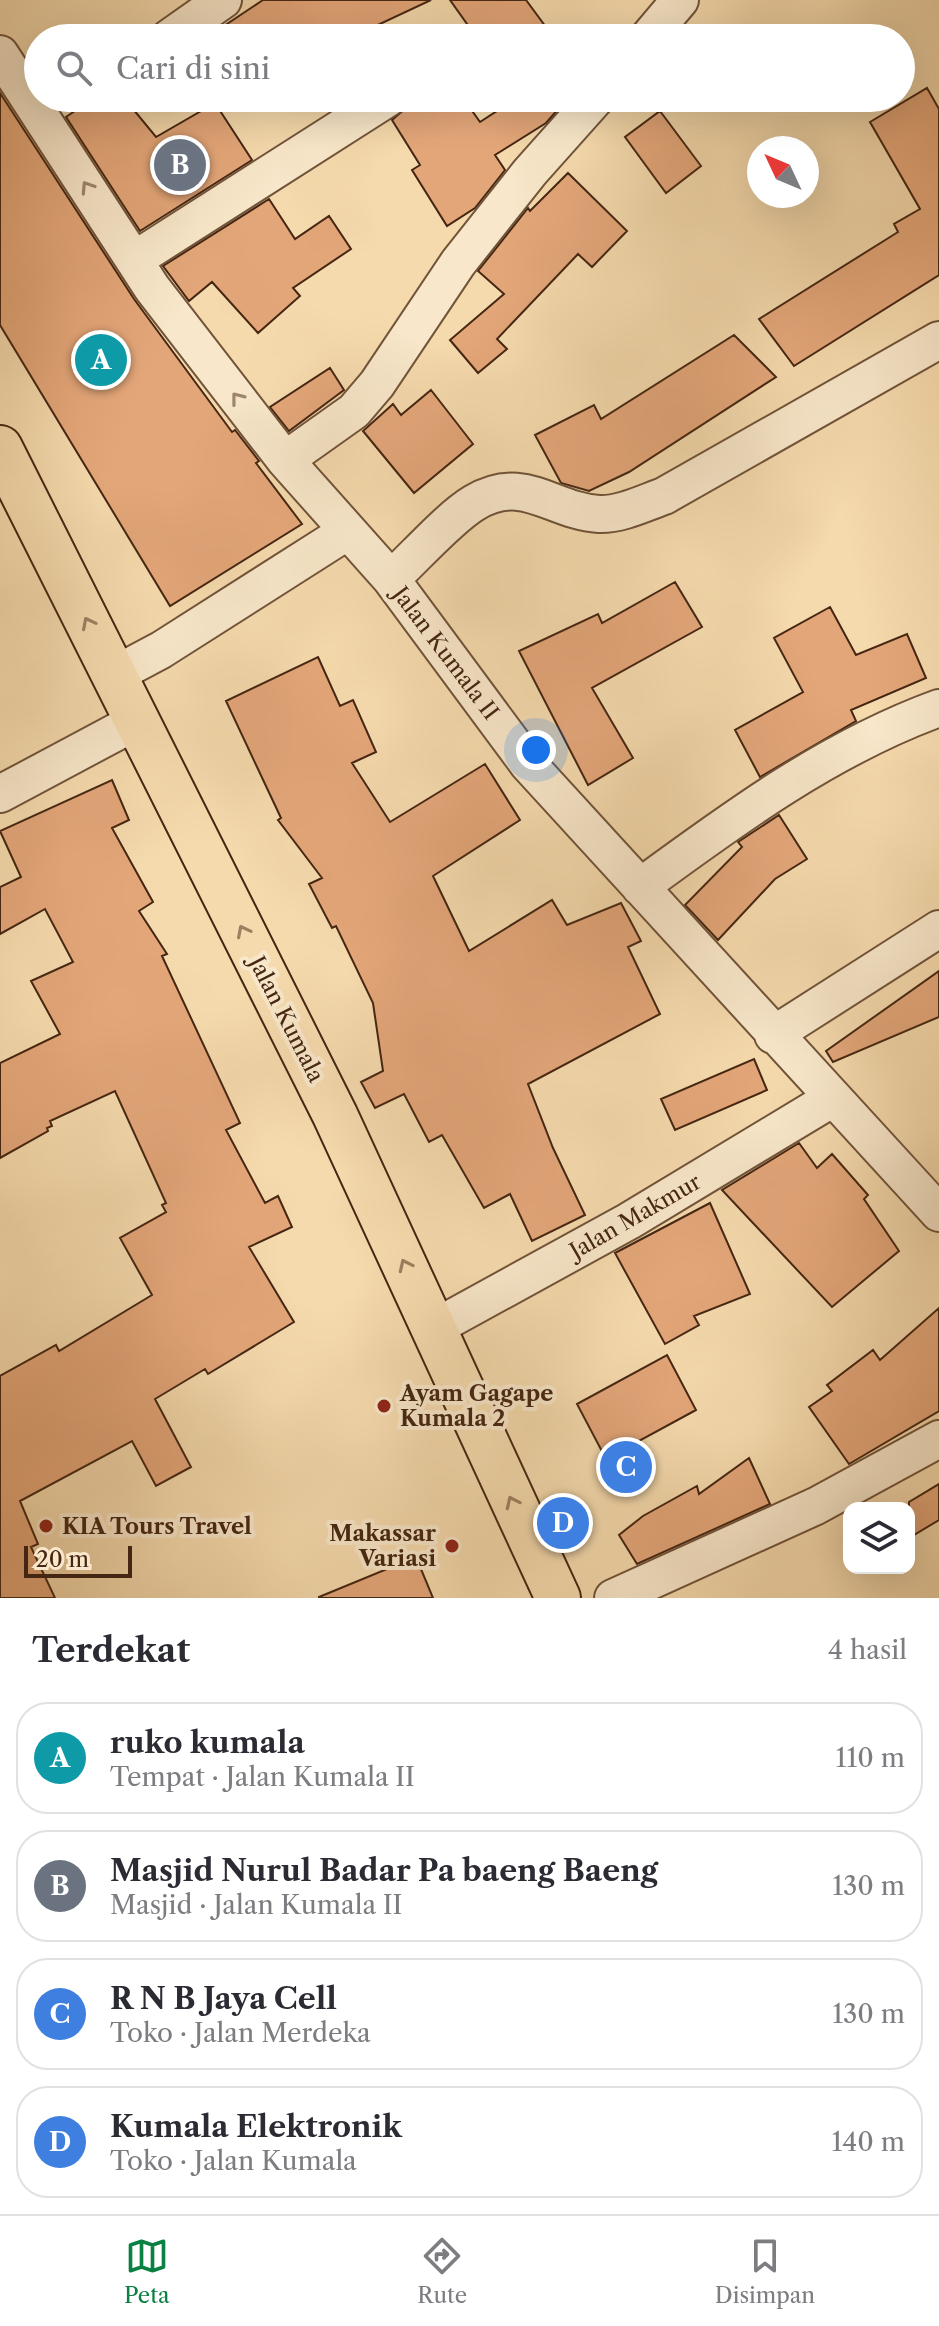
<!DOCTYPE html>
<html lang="id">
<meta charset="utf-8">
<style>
:root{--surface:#fff;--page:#f2f2f3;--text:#2b2b33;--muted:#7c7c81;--line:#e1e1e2;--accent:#0b8043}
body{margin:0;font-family:"Libre Caslon Text",serif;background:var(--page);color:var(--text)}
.controls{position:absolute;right:24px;bottom:24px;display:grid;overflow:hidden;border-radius:16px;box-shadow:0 8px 32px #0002}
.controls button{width:72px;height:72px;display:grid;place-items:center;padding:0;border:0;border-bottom:2px solid var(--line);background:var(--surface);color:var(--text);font:40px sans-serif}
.compass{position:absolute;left:747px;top:136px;width:72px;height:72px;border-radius:50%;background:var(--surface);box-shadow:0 8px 32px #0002;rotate:314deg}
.scale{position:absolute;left:24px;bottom:20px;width:108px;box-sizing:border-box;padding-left:8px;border:4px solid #452612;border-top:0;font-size:22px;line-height:28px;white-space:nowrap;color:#452612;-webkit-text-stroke:6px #f8e7ca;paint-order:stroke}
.you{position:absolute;left:536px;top:750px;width:28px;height:28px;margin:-20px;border:6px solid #fff;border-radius:50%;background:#1a73e8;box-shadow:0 0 0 12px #1a73e833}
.badge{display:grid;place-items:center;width:52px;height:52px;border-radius:50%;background:var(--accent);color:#fff;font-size:26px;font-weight:700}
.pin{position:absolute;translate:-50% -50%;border:4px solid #fff;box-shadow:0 2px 8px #0006}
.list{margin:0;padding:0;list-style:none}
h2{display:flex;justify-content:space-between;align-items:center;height:104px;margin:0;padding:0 32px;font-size:34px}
h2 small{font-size:26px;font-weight:400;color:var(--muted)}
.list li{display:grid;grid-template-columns:52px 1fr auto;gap:24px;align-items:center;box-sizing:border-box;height:112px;margin:0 16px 16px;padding:0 16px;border:2px solid var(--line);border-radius:32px}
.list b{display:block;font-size:30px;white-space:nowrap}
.list p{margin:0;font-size:26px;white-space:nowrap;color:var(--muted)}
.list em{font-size:26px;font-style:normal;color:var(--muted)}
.icon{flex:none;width:44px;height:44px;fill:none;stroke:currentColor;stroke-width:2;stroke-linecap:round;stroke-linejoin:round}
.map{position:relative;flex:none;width:939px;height:1598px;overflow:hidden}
.search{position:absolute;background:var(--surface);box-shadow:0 8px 32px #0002;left:24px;right:24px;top:24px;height:88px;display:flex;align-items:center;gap:20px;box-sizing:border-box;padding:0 28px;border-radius:44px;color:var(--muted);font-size:30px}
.sheet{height:616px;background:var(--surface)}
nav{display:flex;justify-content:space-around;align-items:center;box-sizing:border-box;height:112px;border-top:2px solid var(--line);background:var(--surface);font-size:22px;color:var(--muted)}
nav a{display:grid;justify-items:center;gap:4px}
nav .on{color:var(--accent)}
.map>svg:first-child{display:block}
</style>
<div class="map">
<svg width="939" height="1598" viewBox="0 0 939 1598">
<rect width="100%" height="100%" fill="#f5daad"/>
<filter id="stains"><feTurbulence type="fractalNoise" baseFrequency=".0025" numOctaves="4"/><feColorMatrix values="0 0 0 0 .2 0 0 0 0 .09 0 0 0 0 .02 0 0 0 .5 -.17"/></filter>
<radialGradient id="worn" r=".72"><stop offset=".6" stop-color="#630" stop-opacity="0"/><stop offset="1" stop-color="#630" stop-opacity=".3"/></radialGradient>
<path fill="#e3a679" stroke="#452612" stroke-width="2" d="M263,0h168l-81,38h-144z
M450,0h76l28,38h-77z
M927,88l12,21v166l-145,91 -35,-47 139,-87 -4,-8 26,-15 -50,-87z
M0,93l134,206 98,133 3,-2 24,31 -3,2 46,61 -132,82 -170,-281z
M94,98h30l32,39 59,-34 37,57 -112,71 -74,-114z
M409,98h54l17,24 37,-24h51l-22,25 -51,32 10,15 -30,38 -28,18 -35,-56 8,-5 -28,-45 14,-12z
M660,111l41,55 -35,27 -41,-56z
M568,173l59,58 -35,36 -14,-13 -81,85 10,10 -29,24 -28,-33 54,-46 -26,-23 50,-63 2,3z
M269,199l26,40 34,-23 22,33 -58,39 7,8 -42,37 -46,-51 -23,19 -26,-35z
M734,335l42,42 -147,95 -40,19 -28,-8 -26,-48 59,-30 7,14z
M330,368l14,22 -55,41 -19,-24z
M431,390l42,54 -59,49 -51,-62 30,-27 8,11z
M675,582l27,45 -110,61 41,70 -45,27 -69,-134 79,-37 4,9z
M830,607l26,48 51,-21 19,44 -75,32 5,11 -96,56 -25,-47 68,-38 -29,-54z
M318,657l22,49 13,-6 23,52 -24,11 38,59 95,-58 35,56 -87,56 36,75 83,-51 15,25 54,-22 20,38 -13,6 32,67 -132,70 25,64 32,67 -53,26 -22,-47 -26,14 -42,-73 -13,7 -25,-48 -29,14 -14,-26 22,-11 -10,-68 -37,-77 -4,2 -23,-44 13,-6 -44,-58 3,-2 -55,-117z
M112,780l17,40 -17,8 41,74 -14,9 28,43 -5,2 78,167 -14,7 39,73 13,-7 14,31 -43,20 45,75 -86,52 -3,-5 -50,30 36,68 -35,19 -24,-45 -112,60 18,43 -7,3 24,51h-55v-222l56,-31 3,6 93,-56 -32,-57 46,-26 -4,-7 4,-2 -51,-112 -65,30 2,5 -5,2 1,3 -48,27v-95l60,-29 -29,-53 42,-19 -28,-53 -45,25v-47l21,-10 -21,-46z
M779,815l28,44 -32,20 -57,61 -33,-35 57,-58 -4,-5z
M939,971v46l-106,45 -7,-11z
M754,1059l13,31 -92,40 -14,-31z
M799,1143l18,25 15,-14 36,41 -4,4 35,52 -67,56 -110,-117z
M710,1203l40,91 -56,22 5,9 -34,19 -50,-91z
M939,1308v103l-90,53 -40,-57 23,-16 -5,-6 46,-35 7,10z
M667,1355l29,55 -90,49 -29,-55z
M749,1458l21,46 -133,60 -18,-29 24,-19 54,-30 2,8z
M939,1484v36l-30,18v-36z
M416,1557l17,41h-114v-1z"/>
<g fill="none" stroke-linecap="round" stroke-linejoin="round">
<defs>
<path id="minor" d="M169,38l54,-38
M648,38l32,-38
M0,54l152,234 133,172 106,119 137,185 411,449
M134,260l254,-162
M285,460l69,-49 23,-27 81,-121 72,-91 66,-74
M391,579c23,-21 58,-61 83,-76 50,-30 77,8 125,11 21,1 45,-11 65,-18l275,-156
M114,675l47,-25 187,-119
M0,794l137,-73
M640,887c94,-69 189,-139 299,-179
M773,1035l166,-106
M434,1328l195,-107 204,-123
M613,1598l203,-92 123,-67"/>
<path id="major" d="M0,448l335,667 223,483"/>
</defs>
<use href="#minor" stroke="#715339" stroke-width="40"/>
<use href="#major" stroke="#452612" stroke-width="48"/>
<use href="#minor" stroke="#f8e7ca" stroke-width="36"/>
<use href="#major" stroke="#f5daad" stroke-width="44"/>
</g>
<defs><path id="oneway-chevron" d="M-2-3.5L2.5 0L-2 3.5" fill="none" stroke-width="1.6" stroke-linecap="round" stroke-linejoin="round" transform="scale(2)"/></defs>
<g stroke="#9e866e">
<use href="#oneway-chevron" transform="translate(87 187) rotate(-123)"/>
<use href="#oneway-chevron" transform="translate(237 398) rotate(-128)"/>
</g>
<g stroke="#9d8060">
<use href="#oneway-chevron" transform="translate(88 623) rotate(-117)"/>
<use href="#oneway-chevron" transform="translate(243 931) rotate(-117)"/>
<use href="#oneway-chevron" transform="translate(405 1265) rotate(-115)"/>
<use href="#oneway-chevron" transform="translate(512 1502) rotate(-115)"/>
</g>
<g fill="#8f2418" stroke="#f8e7ca" stroke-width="3">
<circle cx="384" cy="1406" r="8"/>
<circle cx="46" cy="1526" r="8"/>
<circle cx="452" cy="1546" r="8"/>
</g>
<g text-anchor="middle" stroke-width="8" stroke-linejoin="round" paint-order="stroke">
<g font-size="22" fill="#452612" stroke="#f8e7ca">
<text transform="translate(446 653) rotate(53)" y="8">Jalan Kumala II</text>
<text transform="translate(287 1019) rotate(63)" y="8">Jalan Kumala</text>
<text transform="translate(635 1216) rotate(-30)" y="8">Jalan Makmur</text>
</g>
<g font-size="22" font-weight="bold" fill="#452612" stroke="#f8e7ca" text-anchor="start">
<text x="400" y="1401">Ayam Gagape<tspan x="400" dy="25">Kumala 2</tspan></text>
<text x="62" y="1534">KIA Tours Travel</text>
<text x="436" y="1541" text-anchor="end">Makassar<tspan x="436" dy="25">Variasi</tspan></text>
</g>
</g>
<rect width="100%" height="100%" filter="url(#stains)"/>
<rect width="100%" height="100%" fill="url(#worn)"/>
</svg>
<div class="controls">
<button><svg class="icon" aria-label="layers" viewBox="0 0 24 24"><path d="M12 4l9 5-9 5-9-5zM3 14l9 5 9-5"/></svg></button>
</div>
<svg class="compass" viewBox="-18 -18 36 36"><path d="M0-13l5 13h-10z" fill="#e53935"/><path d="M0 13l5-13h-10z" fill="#7c7c81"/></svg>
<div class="scale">20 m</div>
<div class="you"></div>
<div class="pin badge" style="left:101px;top:360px;background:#0f9aa8">A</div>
<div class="pin badge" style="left:180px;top:165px;background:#6b7280">B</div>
<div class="pin badge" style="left:626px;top:1467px;background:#3f7fe0">C</div>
<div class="pin badge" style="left:563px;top:1523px;background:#3f7fe0">D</div>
<div class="search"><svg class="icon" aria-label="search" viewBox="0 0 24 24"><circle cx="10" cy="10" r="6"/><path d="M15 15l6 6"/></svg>Cari di sini</div>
</div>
<section class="sheet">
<h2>Terdekat<small>4 hasil</small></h2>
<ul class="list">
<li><span class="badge" style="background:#0f9aa8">A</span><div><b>ruko kumala</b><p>Tempat · Jalan Kumala II</p></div><em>110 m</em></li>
<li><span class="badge" style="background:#6b7280">B</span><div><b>Masjid Nurul Badar Pa baeng Baeng</b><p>Masjid · Jalan Kumala II</p></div><em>130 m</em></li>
<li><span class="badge" style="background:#3f7fe0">C</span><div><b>R N B Jaya Cell</b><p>Toko · Jalan Merdeka</p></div><em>130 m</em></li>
<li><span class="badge" style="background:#3f7fe0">D</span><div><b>Kumala Elektronik</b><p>Toko · Jalan Kumala</p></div><em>140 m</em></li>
</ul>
</section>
<nav>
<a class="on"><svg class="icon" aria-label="map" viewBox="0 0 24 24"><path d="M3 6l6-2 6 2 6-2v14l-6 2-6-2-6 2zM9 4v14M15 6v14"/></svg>Peta</a>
<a><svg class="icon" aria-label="directions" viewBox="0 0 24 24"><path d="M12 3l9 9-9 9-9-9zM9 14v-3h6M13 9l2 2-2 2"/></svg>Rute</a>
<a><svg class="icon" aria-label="saved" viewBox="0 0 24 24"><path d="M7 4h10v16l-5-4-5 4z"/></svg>Disimpan</a>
</nav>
